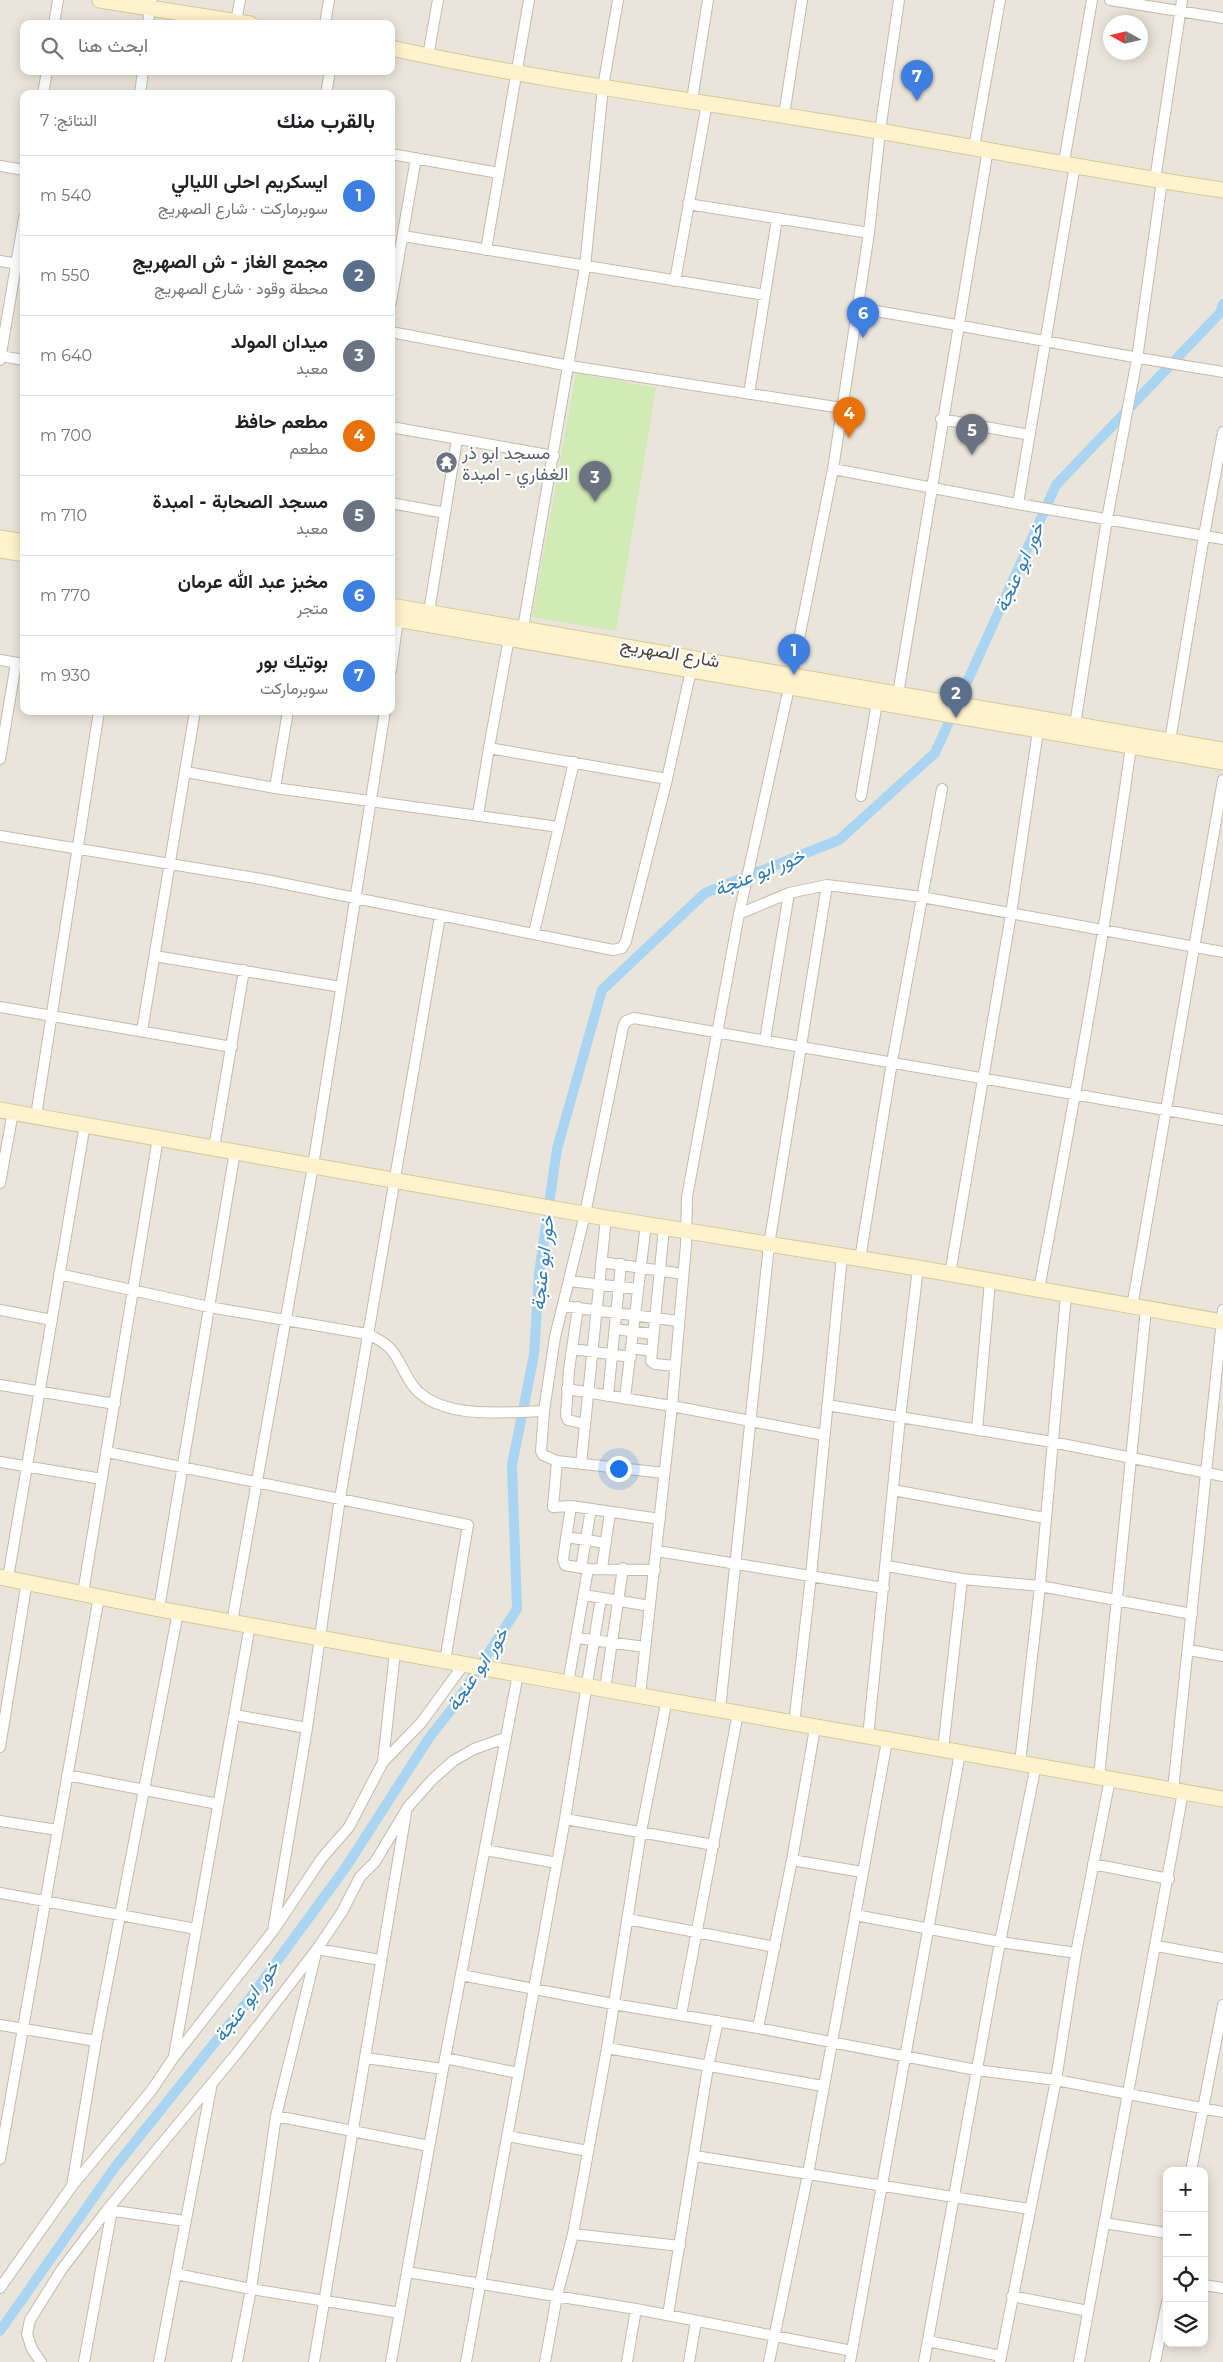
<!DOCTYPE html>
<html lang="ar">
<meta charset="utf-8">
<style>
:root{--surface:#fff;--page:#f6f6f6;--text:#202124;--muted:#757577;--line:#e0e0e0;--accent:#fc3f1d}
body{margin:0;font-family:Montserrat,Vazirmatn,sans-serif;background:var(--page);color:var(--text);direction:rtl}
.controls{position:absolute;right:15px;bottom:15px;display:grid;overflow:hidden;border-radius:10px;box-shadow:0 2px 12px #0003}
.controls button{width:45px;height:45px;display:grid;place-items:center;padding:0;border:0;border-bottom:1px solid var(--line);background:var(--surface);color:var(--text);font:25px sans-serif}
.compass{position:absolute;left:1103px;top:15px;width:45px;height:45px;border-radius:50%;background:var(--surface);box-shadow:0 2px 12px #0003;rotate:278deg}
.you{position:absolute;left:618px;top:1468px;width:18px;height:18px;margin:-12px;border:4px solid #fff;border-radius:50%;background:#1a73e8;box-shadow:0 0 0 8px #1a73e833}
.badge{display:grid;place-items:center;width:32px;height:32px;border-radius:50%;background:var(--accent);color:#fff;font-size:16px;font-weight:700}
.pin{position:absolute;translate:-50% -41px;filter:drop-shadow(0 1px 2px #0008)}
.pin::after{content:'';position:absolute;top:26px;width:18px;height:15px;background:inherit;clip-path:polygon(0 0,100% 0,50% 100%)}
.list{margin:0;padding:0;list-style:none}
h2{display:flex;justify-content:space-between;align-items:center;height:65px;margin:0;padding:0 20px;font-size:21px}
h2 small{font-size:16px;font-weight:400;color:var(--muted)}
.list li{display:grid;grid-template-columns:32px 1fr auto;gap:15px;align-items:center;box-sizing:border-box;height:80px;padding:0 20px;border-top:1px solid var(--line)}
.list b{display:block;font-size:19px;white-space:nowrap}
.list p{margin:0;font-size:16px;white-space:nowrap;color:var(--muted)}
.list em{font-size:16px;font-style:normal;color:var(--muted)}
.icon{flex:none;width:28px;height:28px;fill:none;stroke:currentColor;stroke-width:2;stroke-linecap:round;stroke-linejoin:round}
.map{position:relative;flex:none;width:1223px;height:2362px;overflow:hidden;direction:ltr}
.search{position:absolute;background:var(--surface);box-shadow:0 2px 12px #0003;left:20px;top:20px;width:375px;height:55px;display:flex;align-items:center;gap:12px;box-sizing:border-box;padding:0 18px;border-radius:10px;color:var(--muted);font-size:19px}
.panel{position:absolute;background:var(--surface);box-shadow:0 2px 12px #0003;left:20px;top:90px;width:375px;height:625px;border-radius:10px;direction:rtl}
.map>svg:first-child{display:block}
</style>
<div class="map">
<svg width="1223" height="2362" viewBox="0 0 1223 2362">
<rect width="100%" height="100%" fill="#f6f3ec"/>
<path fill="#eae5da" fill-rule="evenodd" d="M0,0h1223v2362h-1223zM1110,22h30v30h-30zM24,24h367v47h-367zM24,94h367v617h-367zM1167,2171h37v172h-37z"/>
<path fill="#d2eab5" d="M576,373l80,15 -40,243 -84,-14z"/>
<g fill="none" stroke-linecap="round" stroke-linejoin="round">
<path stroke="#a9d4f2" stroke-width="10" d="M0,2331l115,-164 133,-166 98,-134 83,-129 25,-32 63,-97 -5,-144 22,-110 5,-81 18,-125 45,-159 103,-97 134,-53 96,-87 121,-268 164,-172 3,-9"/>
<defs>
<path id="street" d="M1110,0l113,18
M236,22l4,-22
M54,24l4,-24
M148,24l3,-24
M325,24l4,-24
M428,56l10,-56
M43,94l4,-23
M140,94l3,-23
M326,94l4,-23
M692,100l16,-100
M784,115l18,-115
M974,147l26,-147
M391,154l108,19
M1064,162l28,-162
M0,166l24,4
M1155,180l27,-180
M688,204l181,29
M403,236l362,59
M486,250l43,-250
M0,261l24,4
M675,281l32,-178
M391,302l25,-144
M858,308c122,20 243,45 365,64
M391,332l179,34 272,42
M0,356l24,4
M0,360l24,-142
M749,394l28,-175
M941,419l89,16
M391,427l163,29
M833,469l185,35 205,35
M391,503l54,10
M1018,504l57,-339
M429,612l28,-173
M523,628l62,-361 18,-180 15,-87
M0,660l24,4
M391,670l7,-51
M898,694l90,-545
M1075,725l32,-206 30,-160 25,-178
M1170,741l34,-205 19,-104
M489,748l20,-110
M0,759l16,-96
M186,772l89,16 284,39
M275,788l13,-77
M861,796l16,-93
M478,815l11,-67 178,31
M0,836l261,43 352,71 9,-2 4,-7 41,-162 24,-109
M739,914l50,-21 38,-8 95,12 301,55
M534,933l40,-171
M155,956l186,31
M0,1007l232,40
M142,1031l53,-320
M765,1040l24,-147
M36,1116l63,-405
M214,1148l30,-178
M0,1183l13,-71
M664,1228l-13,133 4,3 20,2
M860,1259l32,-197 50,-273
M601,1262l82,12
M59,1274l150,33 158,27c31,13 28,24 44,49 25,38 93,29 133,28
M950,1274l61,-360 27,-183
M569,1281l69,8
M1039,1289c34,-180 67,-361 92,-543
M563,1306l115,15
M578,1307l-9,63 -3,45 2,5 17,4
M1132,1307l91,-527
M0,1310l52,10
M615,1329l38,5
M632,1348l20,3
M573,1349l58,8
M0,1385l115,19
M567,1389l105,17 152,29
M608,1396l13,-132
M625,1398l21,-174
M827,1405l225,37 171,34
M977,1430l13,-149
M107,1452l361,73 -23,136
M557,1461l-4,46 18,-1 89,13
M0,1462l102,17
M581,1464l25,-246
M664,1473l-107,-12 -14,-6 -2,-4 3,-40 11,-74 30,-123 38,-187 3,-6 8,-3 589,102
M893,1490l152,28
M571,1506l-8,53 2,6 23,4 67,1
M566,1537l40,6
M657,1551l227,37
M887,1566l75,13 78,7 152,28
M581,1568l10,-59
M602,1568l8,-56
M8,1578l77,-454
M83,1593l75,-455
M584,1595l66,11
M159,1609l76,-458
M232,1622l81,-456 72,-455
M577,1638l68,9
M1189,1650l34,6
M568,1683l20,-114
M605,1689l18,-121
M640,1695l32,-289 14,-161 1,-48 52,-283 53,-240 41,-205 36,-236 11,-102 19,-131
M720,1709l49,-464 58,-360
M235,1715l72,13
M794,1724l17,-148 31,-320
M868,1737l32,-319 18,-150
M0,1747l27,-166
M943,1750l19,-171
M383,1762l12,-110
M1020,1763l20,-177 26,-291
M67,1775l151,29
M1099,1777l47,-468
M1173,1790l50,-480
M565,1819l149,26
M0,1821l57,9
M485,1850l72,13
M792,1860l70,12
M1093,1864l76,15
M0,1893l196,36
M855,1915l145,27 76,11
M627,1919l148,28
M273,1931l34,-203 33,-230 100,-582
M1157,1946l66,12
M317,1949l63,11
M461,1975l152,29 145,24 218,42 80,10 167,32
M681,2015l57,-302
M0,2025l96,16
M758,2028l34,-168 23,-132
M607,2048l216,38
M174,2056l76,-431
M366,2058l77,11
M445,2058l73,15
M276,2116l153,30
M507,2136l81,15
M695,2156l334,53
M0,2159l99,-563
M1191,2171l32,-166
M72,2186l24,-145 82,-429
M107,2210l78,11
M1104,2223l63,10
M573,2234l107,12
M407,2272l229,37 216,42
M176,2274l75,15 149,24
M1204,2285l19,3
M0,2288l72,-102 79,-95 23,-34 99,-126 49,-73 27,-31 34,-65 38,-39 43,-59
M1012,2296l76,15
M668,2315l40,-248 10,-46
M928,2341l73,15
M41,2362l-9,-13 -5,-15 3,-14 32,-51 45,-59 130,-157 80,-104 25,-37 18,-35 15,-15 33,-55 24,-27 21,-19 21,-12 31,-11
M84,2362l28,-152
M159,2362l52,-274
M237,2362l14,-73 25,-173 40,-163
M314,2362l92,-549
M391,2362l52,-293 75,-395
M466,2362l99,-543 36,-221
M545,2362l12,-66 16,-62 34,-186 34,-216 26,-133
M627,2362l9,-53
M689,2362l7,-41
M769,2362l39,-188 79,-433
M850,2362l110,-609
M924,2362l76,-420 36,-177
M1000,2362l56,-282 20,-127 34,-174
M1079,2362l104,-570
M1155,2362l12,-60"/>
<path id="secondary" d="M100,0l150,24
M391,48c145,32 293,51 439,75 131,21 262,48 393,67
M0,538l24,4
M0,550l24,4
M391,606c278,47 554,98 832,144
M391,618l832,144
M0,1110l606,108 312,50 305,54
M0,1577l159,32 359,65 705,125"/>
</defs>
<use href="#street" stroke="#c2bbae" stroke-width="12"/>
<use href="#secondary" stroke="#d6c79b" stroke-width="17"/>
<use href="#street" stroke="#fff" stroke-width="10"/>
<use href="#secondary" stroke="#fff3cd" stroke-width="15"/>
</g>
<defs>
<symbol id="temple-disc" viewBox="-11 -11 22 22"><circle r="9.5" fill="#6b7280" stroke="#fff"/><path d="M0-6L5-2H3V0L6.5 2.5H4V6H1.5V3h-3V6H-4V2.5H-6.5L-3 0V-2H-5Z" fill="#fff"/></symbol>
</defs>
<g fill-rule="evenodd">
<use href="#temple-disc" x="434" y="450" width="25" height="25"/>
</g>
<g text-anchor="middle" stroke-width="4.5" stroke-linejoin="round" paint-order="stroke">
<g font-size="18" fill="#5b616d" stroke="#fff" text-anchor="start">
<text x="462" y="459">مسجد ابو ذر<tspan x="462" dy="21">الغفاري - امبدة</tspan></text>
</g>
<g font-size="18" fill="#4b4439" stroke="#fff">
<text transform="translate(670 653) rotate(10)" y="6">شارع الصهريج</text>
</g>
<g font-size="19" font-style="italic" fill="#2e7ab2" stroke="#fff">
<text transform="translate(1019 567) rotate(-66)" y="7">خور ابو عنجة</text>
<text transform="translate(759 872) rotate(-22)" y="7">خور ابو عنجة</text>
<text transform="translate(542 1263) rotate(-84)" y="7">خور ابو عنجة</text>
<text transform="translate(477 1669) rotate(-56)" y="7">خور ابو عنجة</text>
<text transform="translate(246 2001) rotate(-53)" y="7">خور ابو عنجة</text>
</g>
</g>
</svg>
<div class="controls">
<button>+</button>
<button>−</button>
<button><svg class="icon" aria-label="locate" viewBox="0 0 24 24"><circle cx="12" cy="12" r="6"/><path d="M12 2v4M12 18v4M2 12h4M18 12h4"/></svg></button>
<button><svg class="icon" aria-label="layers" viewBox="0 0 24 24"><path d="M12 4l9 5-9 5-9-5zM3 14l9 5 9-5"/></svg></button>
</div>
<svg class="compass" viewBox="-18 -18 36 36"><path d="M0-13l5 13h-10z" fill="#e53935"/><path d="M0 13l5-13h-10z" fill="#757577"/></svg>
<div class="you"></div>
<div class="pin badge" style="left:794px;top:675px;background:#3f7fe0">1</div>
<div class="pin badge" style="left:956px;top:718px;background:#5c6f8a">2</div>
<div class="pin badge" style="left:595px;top:502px;background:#6b7280">3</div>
<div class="pin badge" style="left:849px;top:438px;background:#e8710a">4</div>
<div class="pin badge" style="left:972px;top:455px;background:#6b7280">5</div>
<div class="pin badge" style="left:863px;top:338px;background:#3f7fe0">6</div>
<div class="pin badge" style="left:917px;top:101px;background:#3f7fe0">7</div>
<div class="search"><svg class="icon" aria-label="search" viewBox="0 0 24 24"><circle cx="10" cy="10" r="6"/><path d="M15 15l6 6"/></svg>ابحث هنا</div>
<section class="panel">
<h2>بالقرب منك<small>النتائج: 7</small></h2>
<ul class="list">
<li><span class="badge" style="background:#3f7fe0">1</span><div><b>ايسكريم احلى الليالي</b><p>سوبرماركت · شارع الصهريج</p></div><em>540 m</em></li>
<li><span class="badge" style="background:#5c6f8a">2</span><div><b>مجمع الغاز - ش الصهريج</b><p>محطة وقود · شارع الصهريج</p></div><em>550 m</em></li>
<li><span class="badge" style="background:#6b7280">3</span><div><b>ميدان المولد</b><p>معبد</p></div><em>640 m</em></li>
<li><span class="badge" style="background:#e8710a">4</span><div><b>مطعم حافظ</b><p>مطعم</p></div><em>700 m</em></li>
<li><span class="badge" style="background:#6b7280">5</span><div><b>مسجد الصحابة - امبدة</b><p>معبد</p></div><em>710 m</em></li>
<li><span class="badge" style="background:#3f7fe0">6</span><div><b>مخبز عبد الله عرمان</b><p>متجر</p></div><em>770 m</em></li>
<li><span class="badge" style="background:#3f7fe0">7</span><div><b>بوتيك بور</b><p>سوبرماركت</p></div><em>930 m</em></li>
</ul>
</section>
</div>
